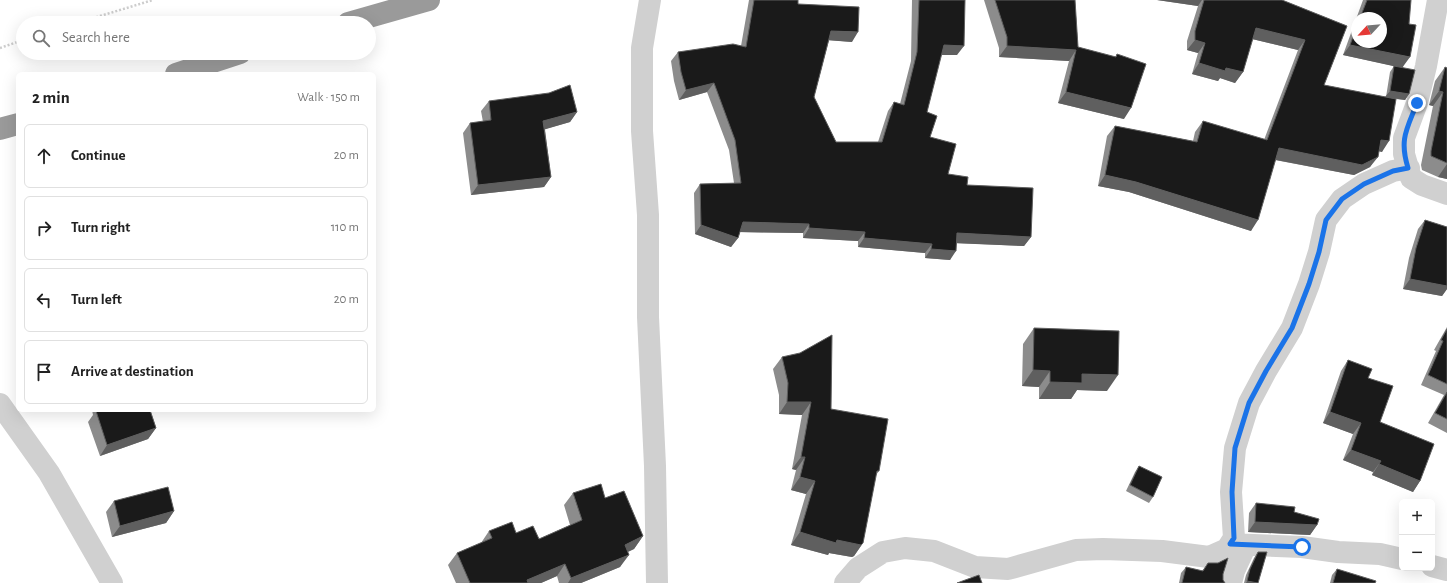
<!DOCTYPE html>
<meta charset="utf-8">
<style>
:root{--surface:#fff;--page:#f2f2f2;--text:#222;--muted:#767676;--line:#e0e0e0}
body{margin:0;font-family:"Alegreya Sans",sans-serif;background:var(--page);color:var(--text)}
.controls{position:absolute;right:12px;bottom:12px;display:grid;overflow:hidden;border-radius:6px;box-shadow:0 4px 16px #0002}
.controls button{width:36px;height:36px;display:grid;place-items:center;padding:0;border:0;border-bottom:1px solid var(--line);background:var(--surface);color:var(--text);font:20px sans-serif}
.compass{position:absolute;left:1351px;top:12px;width:36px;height:36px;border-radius:50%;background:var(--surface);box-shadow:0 4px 16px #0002;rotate:244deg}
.stop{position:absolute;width:12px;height:12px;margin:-9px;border:3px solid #1a73e8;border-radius:50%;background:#fff}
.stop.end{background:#1a73e8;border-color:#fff;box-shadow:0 1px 4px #0008}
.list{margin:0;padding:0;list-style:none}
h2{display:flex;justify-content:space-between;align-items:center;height:52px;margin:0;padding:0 16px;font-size:17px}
h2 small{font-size:13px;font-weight:400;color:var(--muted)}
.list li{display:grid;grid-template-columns:26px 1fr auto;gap:12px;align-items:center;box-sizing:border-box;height:64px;margin:0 8px 8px;padding:0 8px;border:1px solid var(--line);border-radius:6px}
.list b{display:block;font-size:15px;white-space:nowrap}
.list em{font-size:13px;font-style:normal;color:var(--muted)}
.icon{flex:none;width:22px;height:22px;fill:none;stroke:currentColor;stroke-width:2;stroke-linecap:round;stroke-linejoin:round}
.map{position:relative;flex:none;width:1447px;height:583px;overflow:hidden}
.search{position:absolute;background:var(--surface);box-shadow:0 4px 16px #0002;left:16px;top:16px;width:360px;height:44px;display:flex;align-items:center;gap:10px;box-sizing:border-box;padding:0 14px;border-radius:22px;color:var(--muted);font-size:15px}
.panel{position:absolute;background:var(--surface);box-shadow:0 4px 16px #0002;left:16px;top:72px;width:360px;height:340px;border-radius:6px}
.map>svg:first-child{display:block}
</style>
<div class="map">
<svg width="1447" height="583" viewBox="0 0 1447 583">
<rect width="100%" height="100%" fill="#fff"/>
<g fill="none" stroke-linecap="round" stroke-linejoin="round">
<path stroke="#cdcdcd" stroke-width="2.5" stroke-dasharray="2 2" stroke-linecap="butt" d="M77,23l76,-23
M0,48l23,-8"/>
<path stroke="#d0d0d0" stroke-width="22" d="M650,0l-8,48v83l6,84v102l7,149 2,117
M1438,0l-12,66 -9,37 -13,35v16l7,24 11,7 25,9
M0,404l49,69 63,110
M1230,544l72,3 36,5 42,2 22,5
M1432,566l15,4
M845,583l13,-15 25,-16 22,-4 29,3 41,16 33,2 68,-19 27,-1 59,2 47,6 18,-8 7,-11 -3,-46 4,-44 14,-45 17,-32 26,-43 17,-44 10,-32 7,-32 16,-21 22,-15 29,-13 16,-3
M1231,583l3,-12 12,-26"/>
<path stroke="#9a9a9a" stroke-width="22" d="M348,23l81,-23
M176,74l64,-21
M0,129l18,-5"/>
</g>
<path fill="#8c8c8c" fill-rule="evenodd" d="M749,0h49v4l54,38 -23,-2 -15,57 22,45h42l10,-31 6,-9 6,2 11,-43 1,-61h53l-8,55h-16l-14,57 3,25 18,37 19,11 64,52 -7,9 -67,-3 -7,17 -25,-2v-5l-67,-6v-6l-55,-3v-5l-63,-1 -2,6 -7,9 -36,-13 -1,-41 6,-9 34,-1 -5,-33 -22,-58 -28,8 -5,-19 -3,-20 7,-9 63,-6z
M984,0h91l3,47 37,10 2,-3 7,65 -66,-16 11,-42 -70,-4v-9z
M1157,0h125l65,26 -23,59 62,12 4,-25 4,-6 -51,-11 20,-55h48l-8,67 6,27 -4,6 -9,-1 -14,53 -3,-1 -9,16 -16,8 -79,-15 -24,71 -122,-39 -31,-6 9,-50 8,-10 78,15 2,-9 8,-11 61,19 34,-90 -46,-11 -9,33 -8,11 -15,-5 -2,3 -26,-7 6,-21 -11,-3v-9l11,-35zM1357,18h24l-24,24z
M1445,67l2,1v111l-9,-2 -16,-7 -1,-5 12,-59 -4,-1 6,-24z
M489,101l88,11 -7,10 -25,7 6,48 -7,10 -73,8 -8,-62 7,-10 13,-1 -2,-11z
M1425,220l22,7v62l-5,7 -39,-7 6,-31 9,-29z
M1447,327v106l-19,-10 16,-28 -23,-10 15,-34 -2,-1z
M1034,328l73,63 -30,-1 -6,9h-32v-12l-17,-1 1,-42z
M782,357l49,52 48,62 -3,4 -13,68 -9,13 -2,1 -23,-4 -1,2 -37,-10 15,-51 -15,-4 5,-20 -4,-1 10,-54 -23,-1v-19l-6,-26z
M1348,360l32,62 40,59 -7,11 -41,-17 1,-3 -30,-12 10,-26 -30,-11 18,-52z
M92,410h58l6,18 -8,11 -48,17 -12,-34 5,-7z
M1139,466l14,31 -4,6 -23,-12 9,-19z
M573,493l32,5 38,38 -9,13 -6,3 -8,15 -39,16h-22l-2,-7 -16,7h-85l-8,-18 9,-12 24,-10 8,-12 27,2 23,6 31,-14 -6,-20z
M114,501l60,10 -8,12 -54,14 -6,-25z
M1256,503l38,9 23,13 -7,10 -62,-3 1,-19z
M1258,552v31h-14l2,-8 8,-17z
M1208,563l15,11v6l2,3h-46l2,-10 5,-6 16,4z
M1337,569l38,14h-45l2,-8z"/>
<path fill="#5f5f5f" d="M1157,0h45l-4,6z
M1256,28l49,12 -7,10 -50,-12z
M831,31l27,1 -6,10 -27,-2z
M1195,40l10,3 -7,10 -11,-3z
M944,45l20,1 -7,9h-20z
M1350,45l60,12 -8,11 -59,-13z
M1007,46l69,4 -7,11 -70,-4z
M1199,63l27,5 17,4 -8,11 -15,-5 -2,3 -26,-7z
M714,83l-7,9 -28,8 7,-10z
M1390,91l19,3 -4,6 -20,-3z
M1439,91l4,1 -10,14 -4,-1z
M1066,92l65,16 -7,11 -66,-16z
M577,112l-7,10 -34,10 7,-11z
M1381,140l8,1 -7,11 -8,-2z
M1279,148l99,9 -8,10 -16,8 -83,-16z
M1447,164v15l-9,-2z
M1105,175l31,7 122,38 -7,11 -122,-39 -31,-6z
M551,177l-7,10 -73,8 7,-10z
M743,222l66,2 -6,9 -66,-1z
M701,225l37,13 -7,9 -36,-13z
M809,228l56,4 -7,9 -55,-3z
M957,233l74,4 -7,9 -73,-3z
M864,238l68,6 -7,9 -67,-6z
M931,249l25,2 -6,9 -25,-2z
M1410,279l37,7v3l-5,7 -39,-7z
M1033,370l17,1 -11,16 -17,-1z
M1082,374l36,1 -11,16 -30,-1 -6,9h-32l11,-17z
M787,402h24l-9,13 -23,-1z
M1330,412l31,11 -8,11 -30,-11z
M156,428l-8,11 -48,17 7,-11z
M1351,450l30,11 -8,11 -30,-12z
M801,457h4l-9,13 -4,-1z
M1379,464l41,17 -7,11 -41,-17z
M800,477l15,4 -9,13 -15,-4z
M174,511l-8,12 -54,14 8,-11z
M1255,522l62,3 -7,10 -62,-3z
M800,532l37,8 26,3 -9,13 -2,1 -23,-4 -1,2 -37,-10z
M643,536l-9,13 -18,8 9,-12z
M629,555l-9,12 -39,16h-13l3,-5z
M565,564l-8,12 -16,7h-16l2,-3z
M1247,581l11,2h-12z"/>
<path fill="#1a1a1a" stroke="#5f5f5f" d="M754,0h44v4l61,3 -1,25 -27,-1 -17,66 22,45h46l12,-40 10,3 13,-53 2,-52h46l-1,46 -20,-1 -17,67 10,4 -7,21 26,7 -8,30 20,3 -1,8 66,3 -2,49 -74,-4 -1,18 -25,-2 1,-5 -68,-6 1,-6 -56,-4v-4l-66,-2 -5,16 -37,-13 -1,-41 41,-1 -6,-43 -21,-57 -28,7 -5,-18 -3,-20 55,-8 13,3z
M995,0h80l3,47 38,10 1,-3 29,10 -15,44 -65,-16 10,-42 -69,-4v-9z
M1204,0h78l65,26 -23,59 72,14 -7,42 -8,-1 -3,17 -16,8 -83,-17 -21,72 -122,-38 -31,-7 10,-49 82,16 6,-21 64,19 38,-100 -49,-12 -13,44 -17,-4 -1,3 -26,-8 6,-20 -10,-3v-9z
M1367,0h44l-2,24 7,1 -6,32 -60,-12 7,-19v16h24v-24h-21z
M1394,66l21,4 -6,24 -19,-3z
M1445,67l2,1v95l-16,-7v-5l12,-59 -4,-1z
M570,85l7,27 -34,9 8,56 -73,8 -8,-62 21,-3 -2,-19 60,-8z
M1425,220l22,7v59l-37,-7 6,-31z
M1034,328l85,3 -1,44 -36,-1v9l-32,-1v-11l-17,-1z
M1447,329v55l-19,-9 15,-34 -2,-1z
M832,335l-1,74 57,10 -9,52h-2l-14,72 -2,2 -24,-5 -1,3 -36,-11 15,-51 -15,-4 5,-20h-4l10,-55h-24l1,-19 -6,-26 18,-4z
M1348,360l24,9 -4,9 25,8 -13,36 54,22 -14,37 -41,-17 2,-3 -30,-11 10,-27 -31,-11z
M1447,392v27l-12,-6z
M100,410h50l6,18 -49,17 -11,-34z
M1139,466l23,11 -9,20 -23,-12z
M601,484l4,14 19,-7 19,45 -18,9 4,10 -58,23 -6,-14 -38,16 1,3h-58l-13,-30 35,-15 -3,-7 23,-9 4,11 17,-7 6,13 43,-19 -9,-27z
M168,487l6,24 -54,15 -6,-25z
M1256,503l39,4 -1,5 25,7 -2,6 -62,-3z
M1258,552h9l-9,31 -11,-2 3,-12z
M1228,558l-5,16v6l2,3h-43l4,-16 17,4 5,-8h10z
M1337,569l39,12 -1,2h-42z
M979,575l3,8h-25z"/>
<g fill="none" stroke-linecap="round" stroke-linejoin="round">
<path stroke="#1a73e8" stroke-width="5" d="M1302,547l-72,-3 4,-6 -2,-46 3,-44 14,-45 17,-32 26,-43 17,-44 10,-32 7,-32 16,-21 22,-15 29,-13 15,-3c-9,-29 -1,-39 9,-65"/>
</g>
</svg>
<div class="controls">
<button>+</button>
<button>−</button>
</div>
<svg class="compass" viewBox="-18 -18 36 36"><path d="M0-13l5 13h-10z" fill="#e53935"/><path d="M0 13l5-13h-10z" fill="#767676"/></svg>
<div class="stop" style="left:1302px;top:547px"></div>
<div class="stop end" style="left:1417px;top:103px"></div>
<div class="search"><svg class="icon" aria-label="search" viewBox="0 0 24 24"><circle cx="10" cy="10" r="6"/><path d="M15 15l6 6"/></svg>Search here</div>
<section class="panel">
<h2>2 min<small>Walk · 150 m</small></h2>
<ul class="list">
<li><svg class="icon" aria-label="ahead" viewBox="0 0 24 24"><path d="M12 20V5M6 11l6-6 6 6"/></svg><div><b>Continue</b></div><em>20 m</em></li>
<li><svg class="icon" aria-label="right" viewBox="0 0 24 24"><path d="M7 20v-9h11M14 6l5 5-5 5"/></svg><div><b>Turn right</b></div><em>110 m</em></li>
<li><svg class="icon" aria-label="left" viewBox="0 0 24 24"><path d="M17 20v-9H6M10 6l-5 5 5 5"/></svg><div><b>Turn left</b></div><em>20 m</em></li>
<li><svg class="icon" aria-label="arrive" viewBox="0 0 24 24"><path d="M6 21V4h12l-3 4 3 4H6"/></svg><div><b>Arrive at destination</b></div></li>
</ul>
</section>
</div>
